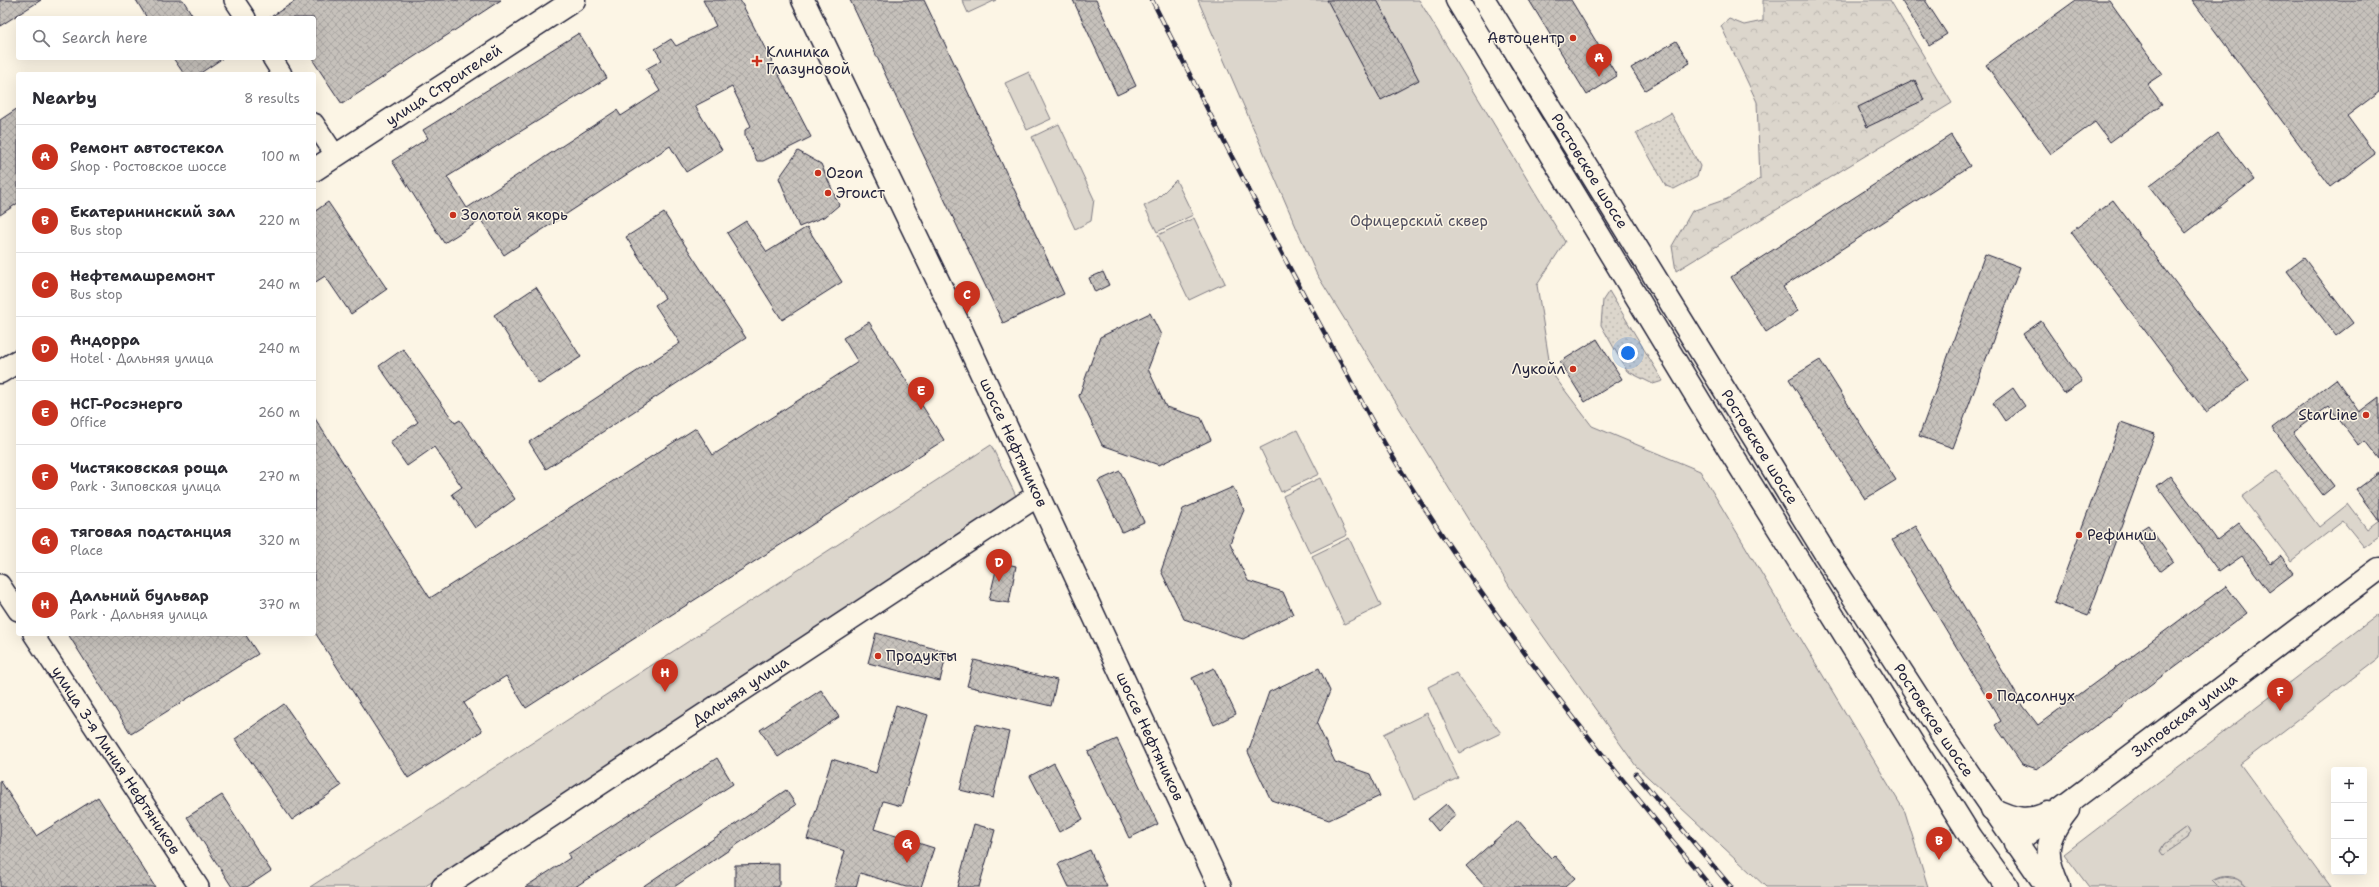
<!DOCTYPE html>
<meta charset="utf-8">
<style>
:root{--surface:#fff;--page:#f2f2f3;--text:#2b2b33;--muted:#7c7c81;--line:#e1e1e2;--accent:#c8321e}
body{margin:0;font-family:"Shantell Sans",sans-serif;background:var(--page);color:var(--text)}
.controls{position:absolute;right:12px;bottom:12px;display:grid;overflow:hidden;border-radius:4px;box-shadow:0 4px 16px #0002}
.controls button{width:36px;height:36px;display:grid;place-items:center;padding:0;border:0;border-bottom:1px solid var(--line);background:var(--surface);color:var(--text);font:20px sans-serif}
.you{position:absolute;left:1628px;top:353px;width:14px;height:14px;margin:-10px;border:3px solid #fff;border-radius:50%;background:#1a73e8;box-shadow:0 0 0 6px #1a73e833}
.badge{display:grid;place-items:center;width:26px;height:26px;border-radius:50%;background:var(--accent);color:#fff;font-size:13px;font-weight:700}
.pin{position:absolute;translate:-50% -33px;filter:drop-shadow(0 1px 2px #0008)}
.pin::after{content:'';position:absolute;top:21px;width:14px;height:12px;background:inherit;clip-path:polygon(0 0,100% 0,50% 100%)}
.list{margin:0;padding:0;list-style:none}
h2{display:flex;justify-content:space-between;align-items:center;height:52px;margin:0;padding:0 16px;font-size:17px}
h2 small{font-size:13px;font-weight:400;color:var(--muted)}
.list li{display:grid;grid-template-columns:26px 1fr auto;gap:12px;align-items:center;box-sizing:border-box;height:64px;padding:0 16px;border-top:1px solid var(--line)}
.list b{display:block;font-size:15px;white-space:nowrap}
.list p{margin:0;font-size:13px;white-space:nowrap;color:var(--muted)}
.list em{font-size:13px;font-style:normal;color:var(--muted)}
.icon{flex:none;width:22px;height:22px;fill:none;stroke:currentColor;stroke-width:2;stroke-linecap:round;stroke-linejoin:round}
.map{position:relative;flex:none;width:2379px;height:887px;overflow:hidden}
.search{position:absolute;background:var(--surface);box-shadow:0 4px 16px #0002;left:16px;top:16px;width:300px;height:44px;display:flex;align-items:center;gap:10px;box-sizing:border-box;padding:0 14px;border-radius:4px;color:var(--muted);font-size:15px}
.panel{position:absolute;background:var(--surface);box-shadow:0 4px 16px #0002;left:16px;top:72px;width:300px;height:564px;border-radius:4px}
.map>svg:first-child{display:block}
</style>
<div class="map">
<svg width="2379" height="887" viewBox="0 0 2379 887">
<defs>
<pattern id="grass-dots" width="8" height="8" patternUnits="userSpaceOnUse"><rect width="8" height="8" fill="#dcd6cc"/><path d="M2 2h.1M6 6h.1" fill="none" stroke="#bcb7b0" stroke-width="1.8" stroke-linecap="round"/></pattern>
<pattern id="forest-crowns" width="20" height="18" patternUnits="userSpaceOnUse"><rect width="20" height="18" fill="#dcd6cc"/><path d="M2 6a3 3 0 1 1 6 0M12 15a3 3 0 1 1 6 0" fill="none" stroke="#bcb7b0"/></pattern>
<pattern id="building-cross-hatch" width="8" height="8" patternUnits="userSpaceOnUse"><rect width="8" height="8" fill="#c6c1bb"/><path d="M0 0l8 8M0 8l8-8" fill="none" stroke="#aaa6a2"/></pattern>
</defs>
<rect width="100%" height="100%" fill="#fcf5e5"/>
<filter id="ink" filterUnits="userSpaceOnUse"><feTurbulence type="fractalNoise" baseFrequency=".025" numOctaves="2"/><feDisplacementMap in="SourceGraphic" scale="8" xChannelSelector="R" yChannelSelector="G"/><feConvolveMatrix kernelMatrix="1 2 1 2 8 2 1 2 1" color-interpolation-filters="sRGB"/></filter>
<g filter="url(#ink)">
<path fill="url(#grass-dots)" stroke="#7f7c84" d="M1671,113l29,53 -3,11 -23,12 -8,-3 -30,-53z
M1609,291l54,90 -10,3 -26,-13 -26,-46 2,-25z
M2187,827l3,6 -2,5 -25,18 -3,-5 4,-7z
M2223,877l14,2 10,8h-29l-6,-6z"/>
<path fill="url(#forest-crowns)" stroke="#7f7c84" d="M1763,0h127l62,103 -276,168 -4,-25 20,-35 35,-12 33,-20 -3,-77 -36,-76 8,-7 15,6 19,-4z"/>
<path fill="#dcd6cc" stroke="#7f7c84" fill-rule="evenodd" d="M962,0h34l-28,13z
M1198,0h221l146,242 -28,43 14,87 41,54 108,45 205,341 23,75h-162l-130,-121 -115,-161 -205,-332z
M1029,72l22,47 -24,11 -22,-47z
M1059,124l35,75 -3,22 -16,8 -43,-92z
M1176,180l17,35 -36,17 -13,-26 12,-6z
M1194,218l31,65 -36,17 -31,-65z
M1297,430l22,44 -38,18 -21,-44z
M991,445l26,53 -593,389h-114z
M2277,471l42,56 29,-23 19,25 12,-9v16l-15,11 -21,-26 -52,40 -49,-64z
M1320,478l27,57 -37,18 -27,-57z
M1349,538l32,68 -37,18 -32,-68z
M2379,614v44l-139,106 90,123h-83c-9,-11 -23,-14 -35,-6l6,6h-129l-25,-33zM2187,827l3,6 -2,5 -25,17 -3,-4 4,-7z
M1456,673l45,60 -42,20 -31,-66z
M1427,713l31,65 -44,21 -30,-65z"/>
<path fill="url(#building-cross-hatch)" stroke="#22223b" d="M0,0h41l-41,26z
M136,0h47l11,18h-47z
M297,0h204l-159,104 -28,-42v-44h-45z
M703,0h37l71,137 -48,24h-6l-12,-25v-6l6,-4 -19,-39 -37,19 27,44 -36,22 -16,-26 -166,109 -23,-35 -37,23 -52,-82 36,-23 -5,-8 156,-97 28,45 -160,99 20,31 150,-98 4,6 39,-25 -14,-22 16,-9 -7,-11 16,-10 5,7 40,-20z
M850,0h74l140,294 -61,29z
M1073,0h23l40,86 -19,9z
M1327,0h50l42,80 -38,20z
M1529,0h42l46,76 -30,19z
M1901,0h24l22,34 -18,11z
M2076,0h33l53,74 -15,10 15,20 -52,38 -15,-20 -44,32 -65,-89z
M2192,0h187v92l-32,24 28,38 -44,33z
M1676,41l14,22 -45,27 -14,-22z
M173,58h50l-24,16h-15z
M1915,80l9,20 -57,27 -9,-20z
M18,108v95l-18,12v-95z
M2218,133l36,47 -68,53 -37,-47z
M1951,135l19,31 -187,121 15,24 -32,21 -35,-55z
M798,151l23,13 18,41 -13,11 -27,11 -20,-49z
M2113,200l136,180 -43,32 -135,-180z
M328,202l59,87 -36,25 -26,-38 -11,7v-71z
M664,213l82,125 -200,131 -17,-27 151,-99 -25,-38 10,-7 -39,-61z
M746,221l21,31 40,-25 35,55 -60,38 -55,-87z
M1985,254l35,13 -67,181 -34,-12z
M2304,258l49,65 -17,13 -49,-65z
M1103,272l6,13 -14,7 -6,-14z
M536,287l45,70 -42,27 -45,-69z
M1150,313l11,22 -13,34 18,38 35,11 10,22 -52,25 -57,-20 -23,-49 21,-59z
M2041,321l41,60 -18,12 -41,-59z
M869,322l75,118 -418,268 -20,-32 -42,27 18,28 -74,47 -94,-147v-214l116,181 266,-170 17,27 145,-93 -15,-24z
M1597,339l25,40 -37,23 -25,-40z
M403,349l52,74 5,-3 55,79 -40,29 -23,-34 10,-7 -28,-40 -27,19 -17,-24 28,-20 -39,-56z
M1820,360l76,120 -31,19 -76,-120z
M2336,379l23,33 20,-15v62l-14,-18 -6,5 -30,-40 -36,26 41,54 -11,9 -51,-67z
M2013,388l12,18 -20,15 -12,-18z
M2121,422l34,12 -67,182 -34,-13z
M1120,471l24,51 -22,10 -24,-51z
M2379,473v48l-23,-31z
M2170,476l47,64 22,-17 32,41 10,-8 13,17 -25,19 -27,-36 -23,16 -62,-86z
M1233,487l11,23 -14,33 18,38 35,11 10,22 -50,25 -59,-20 -23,-48 22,-62z
M2148,525l25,36 -13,10 -26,-37z
M1916,526l108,181 14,18 188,-139 21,27 -210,156 -15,-5 -27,-39 6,-4 -109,-181z
M998,562l18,4 -7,37 -20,-3z
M876,633l71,19 -7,29 -72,-18z
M68,634h177l13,20 -127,80z
M974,660l83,20 -6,26 -84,-20z
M1214,668l22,46 -22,11 -22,-47z
M1319,668l11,23 -13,33 18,38 35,12 10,22 -51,24 -58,-20 -23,-48 21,-60z
M821,690l18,27 -61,40 -18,-27z
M284,704l57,82 -49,34 -57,-81z
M896,705l32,10 -27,91 -18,-5 -9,28 60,19 -13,39h-15l-46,-14 -4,14h-22l11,-36 -38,-12 25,-80 44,14z
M976,724l33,8 -16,66 -33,-8z
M1117,739l41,85 -29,14 -41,-86z
M717,758l16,26 -158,103h-50l45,-29 -2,-4z
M1054,763l29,56 -24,13 -29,-56z
M0,780l36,56 62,-39 57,90h-155z
M786,790l10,15 -122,82h-32z
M222,795l49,76 -24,16h-15l-45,-70z
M1446,804l10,11 -18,16 -10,-12z
M1518,820l33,38 3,-3 21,23 -10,9h-80l-19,-21z
M974,824l21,6 -16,57h-22z
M1090,850l17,37h-38l-11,-23z
M779,864v23h-44v-22z"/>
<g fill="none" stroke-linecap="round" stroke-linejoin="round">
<defs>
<g id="minor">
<path d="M234,0l12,18"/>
<path d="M272,58l10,16"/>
<path d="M314,123l22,33"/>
<path d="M0,584l18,27"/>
<path id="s1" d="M33,634l166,253"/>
</g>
<g id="tertiary">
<path id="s2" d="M314,170l260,-170"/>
<path d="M0,372l18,-11"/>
<path d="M1992,809c21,10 35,14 56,4"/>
<path id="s3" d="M2015,843l364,-274"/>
<path id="s4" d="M443,887l595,-392"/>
<path d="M2059,887c-15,-33 -15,-47 9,-77"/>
</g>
<g id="secondary">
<path id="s5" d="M803,0l149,310 268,577"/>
</g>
<g id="primary">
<path d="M1457,0l260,430 254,407 36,50"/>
<path id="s6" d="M1484,0l341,553 120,186 102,148"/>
</g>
</defs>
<use href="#minor" stroke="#22223b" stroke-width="22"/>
<use href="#tertiary" stroke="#22223b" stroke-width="25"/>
<use href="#secondary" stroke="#22223b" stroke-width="25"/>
<use href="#primary" stroke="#22223b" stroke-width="25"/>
<use href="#minor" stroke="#fcf5e5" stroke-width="19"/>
<use href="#tertiary" stroke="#fcf5e5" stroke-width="22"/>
<use href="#secondary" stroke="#fcf5e5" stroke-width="22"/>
<use href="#primary" stroke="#fcf5e5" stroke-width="22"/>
<defs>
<path id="rail" d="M1152,0c60,118 119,236 183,352 18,32 34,65 53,97 93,156 206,299 323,438
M1636,774l95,113"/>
</defs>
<use href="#rail" stroke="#22223b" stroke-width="4.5"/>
<use href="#rail" stroke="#fcf5e5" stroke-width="3" stroke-dasharray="9" stroke-linecap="butt"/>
</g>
</g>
<g fill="#c8321e" stroke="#fcf5e5" stroke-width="1.5">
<circle cx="1573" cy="38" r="4"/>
<path d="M755 55h4v4h4v4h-4v4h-4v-4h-4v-4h4z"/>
<circle cx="818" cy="173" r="4"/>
<circle cx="828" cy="193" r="4"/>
<circle cx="453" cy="215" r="4"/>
<circle cx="1573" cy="369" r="4"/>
<circle cx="2366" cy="415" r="4"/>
<circle cx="2079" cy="535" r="4"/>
<circle cx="878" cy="656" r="4"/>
<circle cx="1989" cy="696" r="4"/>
</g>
<g text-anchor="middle" stroke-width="3" stroke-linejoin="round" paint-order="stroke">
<g font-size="15" fill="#22223b" stroke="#fcf5e5" text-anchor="start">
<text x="1565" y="43" text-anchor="end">Автоцентр</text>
<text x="766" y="57">Клиника<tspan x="766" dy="17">Глазуновой</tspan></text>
<text x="826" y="178">Ozon</text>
<text x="836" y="198">Эгоист</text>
<text x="461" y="220">Золотой якорь</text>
<text x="1565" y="374" text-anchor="end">Лукойл</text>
<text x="2358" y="420" text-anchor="end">StarLine</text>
<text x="2087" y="540">Рефиниш</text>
<text x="886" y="661">Продукты</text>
<text x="1997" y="701">Подсолнух</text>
</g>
<g font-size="15" fill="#22223b" stroke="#fcf5e5">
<text dy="5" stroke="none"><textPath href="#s2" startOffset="155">улица Строителей</textPath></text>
<text dy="5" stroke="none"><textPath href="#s6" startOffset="201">Ростовское шоссе</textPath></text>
<text dy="5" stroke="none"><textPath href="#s5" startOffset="490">шоссе Нефтяников</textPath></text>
<text dy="5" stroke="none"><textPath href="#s6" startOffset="525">Ростовское шоссе</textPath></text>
<text dy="5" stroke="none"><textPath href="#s4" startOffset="356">Дальняя улица</textPath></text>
<text dy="5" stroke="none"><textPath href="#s3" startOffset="212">Зиповская улица</textPath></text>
<text dy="5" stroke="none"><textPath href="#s6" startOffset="849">Ростовское шоссе</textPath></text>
<text dy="5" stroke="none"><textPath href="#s5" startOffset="814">шоссе Нефтяников</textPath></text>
<text dy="5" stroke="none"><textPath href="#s1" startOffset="151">улица 3-я Линия Нефтяников</textPath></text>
</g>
<g font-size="15" fill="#504f5f" stroke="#fcf5e5">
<text x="1419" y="226">Офицерский сквер</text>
</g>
</g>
</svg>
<div class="controls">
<button>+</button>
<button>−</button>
<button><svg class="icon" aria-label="locate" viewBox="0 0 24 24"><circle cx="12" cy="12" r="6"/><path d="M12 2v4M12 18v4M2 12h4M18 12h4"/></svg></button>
</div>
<div class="you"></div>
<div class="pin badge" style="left:1599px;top:77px">A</div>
<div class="pin badge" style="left:1939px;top:860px">B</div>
<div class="pin badge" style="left:967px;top:314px">C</div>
<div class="pin badge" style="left:999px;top:582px">D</div>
<div class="pin badge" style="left:921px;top:410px">E</div>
<div class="pin badge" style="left:2280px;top:711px">F</div>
<div class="pin badge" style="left:907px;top:863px">G</div>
<div class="pin badge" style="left:665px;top:692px">H</div>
<div class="search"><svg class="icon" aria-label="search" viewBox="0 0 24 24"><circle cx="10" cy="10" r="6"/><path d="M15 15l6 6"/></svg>Search here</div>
<section class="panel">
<h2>Nearby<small>8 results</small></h2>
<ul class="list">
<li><span class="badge">A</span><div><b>Ремонт автостекол</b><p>Shop · Ростовское шоссе</p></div><em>100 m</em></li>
<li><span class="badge">B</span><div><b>Екатерининский зал</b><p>Bus stop</p></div><em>220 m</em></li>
<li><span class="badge">C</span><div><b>Нефтемашремонт</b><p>Bus stop</p></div><em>240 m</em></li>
<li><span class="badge">D</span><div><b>Андорра</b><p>Hotel · Дальняя улица</p></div><em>240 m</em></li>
<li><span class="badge">E</span><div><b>НСГ-Росэнерго</b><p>Office</p></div><em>260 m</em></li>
<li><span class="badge">F</span><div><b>Чистяковская роща</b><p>Park · Зиповская улица</p></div><em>270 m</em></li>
<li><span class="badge">G</span><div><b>тяговая подстанция</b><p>Place</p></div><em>320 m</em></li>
<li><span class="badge">H</span><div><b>Дальний бульвар</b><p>Park · Дальняя улица</p></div><em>370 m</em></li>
</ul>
</section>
</div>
